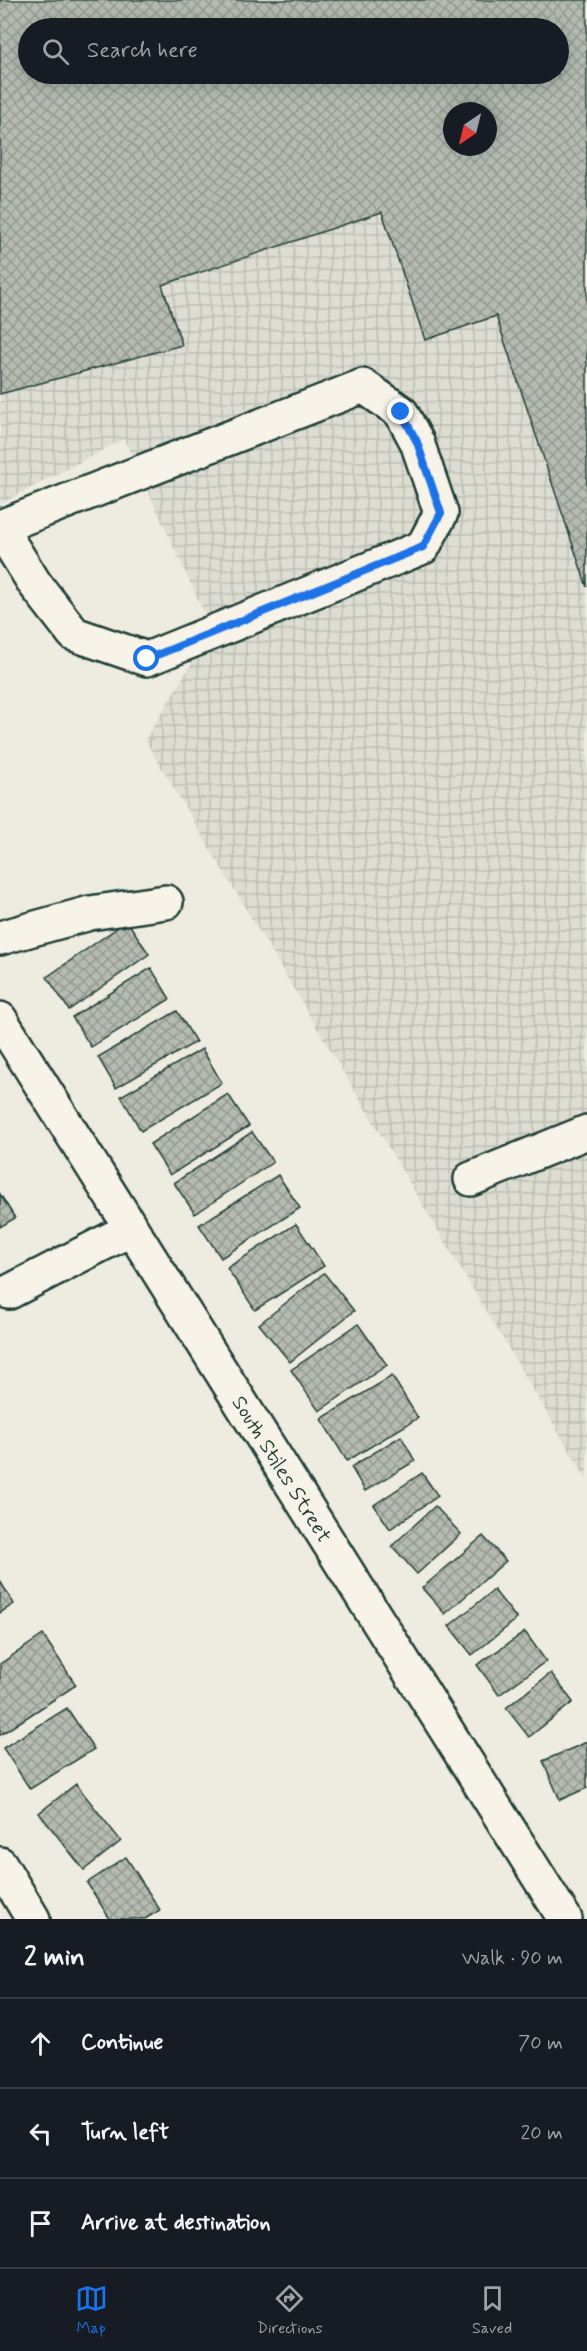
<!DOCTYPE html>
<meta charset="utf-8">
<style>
:root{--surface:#171b24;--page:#242831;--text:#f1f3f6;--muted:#9ea1a6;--line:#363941;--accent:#1a73e8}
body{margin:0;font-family:Mynerve,sans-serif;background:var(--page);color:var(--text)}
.compass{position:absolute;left:443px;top:102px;width:54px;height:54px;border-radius:50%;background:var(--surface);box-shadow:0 3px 15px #0003;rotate:215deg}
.stop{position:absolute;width:18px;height:18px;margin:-14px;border:4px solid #1a73e8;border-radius:50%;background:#fff}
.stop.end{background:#1a73e8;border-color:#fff;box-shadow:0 2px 6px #0008}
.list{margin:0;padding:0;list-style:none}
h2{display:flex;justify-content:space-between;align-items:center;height:78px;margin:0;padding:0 24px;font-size:26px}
h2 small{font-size:20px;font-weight:400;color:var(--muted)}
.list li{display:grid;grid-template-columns:39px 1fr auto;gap:18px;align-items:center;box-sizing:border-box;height:90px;padding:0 24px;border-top:2px solid var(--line)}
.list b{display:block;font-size:22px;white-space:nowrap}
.list em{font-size:20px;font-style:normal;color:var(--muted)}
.icon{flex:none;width:33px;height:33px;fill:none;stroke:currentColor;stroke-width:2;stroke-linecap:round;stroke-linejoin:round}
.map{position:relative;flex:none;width:587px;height:1919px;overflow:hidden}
.search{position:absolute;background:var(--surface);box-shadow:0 3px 15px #0003;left:18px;right:18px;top:18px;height:66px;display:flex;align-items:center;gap:15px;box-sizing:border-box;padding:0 21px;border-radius:33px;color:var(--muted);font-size:22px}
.sheet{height:348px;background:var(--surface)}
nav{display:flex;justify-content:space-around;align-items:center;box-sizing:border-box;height:84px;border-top:2px solid var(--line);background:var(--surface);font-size:16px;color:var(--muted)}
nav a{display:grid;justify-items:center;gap:3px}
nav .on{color:var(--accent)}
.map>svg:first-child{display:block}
</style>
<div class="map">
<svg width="587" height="1919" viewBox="0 0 587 1919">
<defs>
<pattern id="industrial-grid" width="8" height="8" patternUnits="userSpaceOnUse" patternTransform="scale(1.5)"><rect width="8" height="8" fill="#ddddd2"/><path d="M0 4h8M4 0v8" fill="none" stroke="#bdbfb5"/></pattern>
<pattern id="building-cross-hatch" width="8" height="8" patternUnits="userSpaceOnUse" patternTransform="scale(1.5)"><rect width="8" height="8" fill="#b5bbb0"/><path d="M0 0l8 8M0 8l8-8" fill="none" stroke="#939990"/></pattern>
</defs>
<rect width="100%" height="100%" fill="#eeece1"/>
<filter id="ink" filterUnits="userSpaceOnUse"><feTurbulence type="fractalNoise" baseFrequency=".0167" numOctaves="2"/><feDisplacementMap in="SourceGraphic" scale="12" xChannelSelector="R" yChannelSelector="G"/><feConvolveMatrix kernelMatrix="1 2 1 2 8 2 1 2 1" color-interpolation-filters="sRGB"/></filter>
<g filter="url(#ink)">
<path fill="url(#industrial-grid)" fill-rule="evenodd" d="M0,0h587v1480l-442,-740 67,-110 -88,-191 -124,65zM28,28h530v46h-530zM452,111h36v36h-36z"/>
<path fill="url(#building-cross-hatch)" stroke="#1f3d34" stroke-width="1.5" fill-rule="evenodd" d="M0,0h587v587l-91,-271 -71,24 -43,-128 -220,73 20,60 -182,49zM28,28h530v46h-530zM452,111h36v36h-36z
M127,921l22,33 -80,56 -22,-33z
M151,968l19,31 -79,48 -19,-30z
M177,1011l19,31 -80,46 -18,-31z
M202,1049l20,34 -81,48 -20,-35z
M228,1094l21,32 -79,49 -20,-31z
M252,1132l21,30 -78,52 -21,-31z
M278,1175l22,33 -79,50 -22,-33z
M0,1194l15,24 -15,9z
M296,1224l28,42 -69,44 -28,-42z
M324,1273l30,38 -64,51 -31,-38z
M358,1324l29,41 -68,46 -28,-41z
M392,1376l26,42 -71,43 -26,-42z
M401,1436l14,25 -50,30 -14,-24z
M422,1473l16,23 -48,33 -16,-24z
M435,1506l26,28 -44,40 -25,-28z
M483,1536l23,25 -61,53 -23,-26z
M0,1581l14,23 -14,9z
M494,1590l23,29 -45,36 -23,-29z
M525,1632l21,29 -47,34 -22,-30z
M43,1635l33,50 -76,50v-71z
M551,1673l22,29 -44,35 -23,-29z
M67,1708l27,41 -64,40 -27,-41z
M587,1742v46l-27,12 -17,-39z
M76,1784l45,57 -37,29 -45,-57z
M126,1857l34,53 -15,9h-35l-23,-36z"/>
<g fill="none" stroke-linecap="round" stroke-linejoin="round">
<defs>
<path id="minor" d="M0,527l363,-141 38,26 16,30 24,71 -18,34 -276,112 -73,-25 -39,-50 -35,-56
M0,938l90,-25 76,-11
M471,1179l116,-47
M9,1292l122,-63
M0,1864l33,55"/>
<path id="major" d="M0,1019l565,900"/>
</defs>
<use href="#minor" stroke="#1f3d34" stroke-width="38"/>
<use href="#major" stroke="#1f3d34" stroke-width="38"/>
<use href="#minor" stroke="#f7f3e8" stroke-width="33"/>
<use href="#major" stroke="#f7f3e8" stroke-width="33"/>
</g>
</g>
<g fill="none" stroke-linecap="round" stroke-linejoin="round" filter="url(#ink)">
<path stroke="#1a73e8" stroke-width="8" d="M147,659l276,-112 18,-34 -24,-71 -16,-30"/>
</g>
<g text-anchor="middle" stroke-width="4.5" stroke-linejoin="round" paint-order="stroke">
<g font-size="21" fill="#1f3d34" stroke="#f7f3e8">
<text transform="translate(282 1469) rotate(58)" y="7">South Stiles Street</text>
</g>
</g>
</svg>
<svg class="compass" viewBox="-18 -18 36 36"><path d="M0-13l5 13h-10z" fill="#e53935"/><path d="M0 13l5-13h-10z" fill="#9ea1a6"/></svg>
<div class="stop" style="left:147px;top:659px"></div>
<div class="stop end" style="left:401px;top:412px"></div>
<div class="search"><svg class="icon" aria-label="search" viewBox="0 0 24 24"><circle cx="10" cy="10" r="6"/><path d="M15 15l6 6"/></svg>Search here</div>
</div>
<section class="sheet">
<h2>2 min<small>Walk · 90 m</small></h2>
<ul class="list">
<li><svg class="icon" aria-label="ahead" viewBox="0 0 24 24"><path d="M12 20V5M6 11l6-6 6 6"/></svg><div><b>Continue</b></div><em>70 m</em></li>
<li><svg class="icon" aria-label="left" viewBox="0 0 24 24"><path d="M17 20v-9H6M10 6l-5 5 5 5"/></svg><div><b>Turn left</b></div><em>20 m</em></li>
<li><svg class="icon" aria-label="arrive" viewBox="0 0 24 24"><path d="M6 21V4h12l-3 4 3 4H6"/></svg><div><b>Arrive at destination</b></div></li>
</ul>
</section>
<nav>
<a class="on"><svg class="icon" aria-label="map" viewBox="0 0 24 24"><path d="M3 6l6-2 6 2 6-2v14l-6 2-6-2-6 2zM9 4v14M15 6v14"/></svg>Map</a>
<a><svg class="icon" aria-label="directions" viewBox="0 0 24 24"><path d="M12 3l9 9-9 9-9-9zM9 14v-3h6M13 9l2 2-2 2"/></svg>Directions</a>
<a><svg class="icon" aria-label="saved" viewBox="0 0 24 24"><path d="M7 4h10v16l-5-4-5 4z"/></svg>Saved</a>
</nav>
